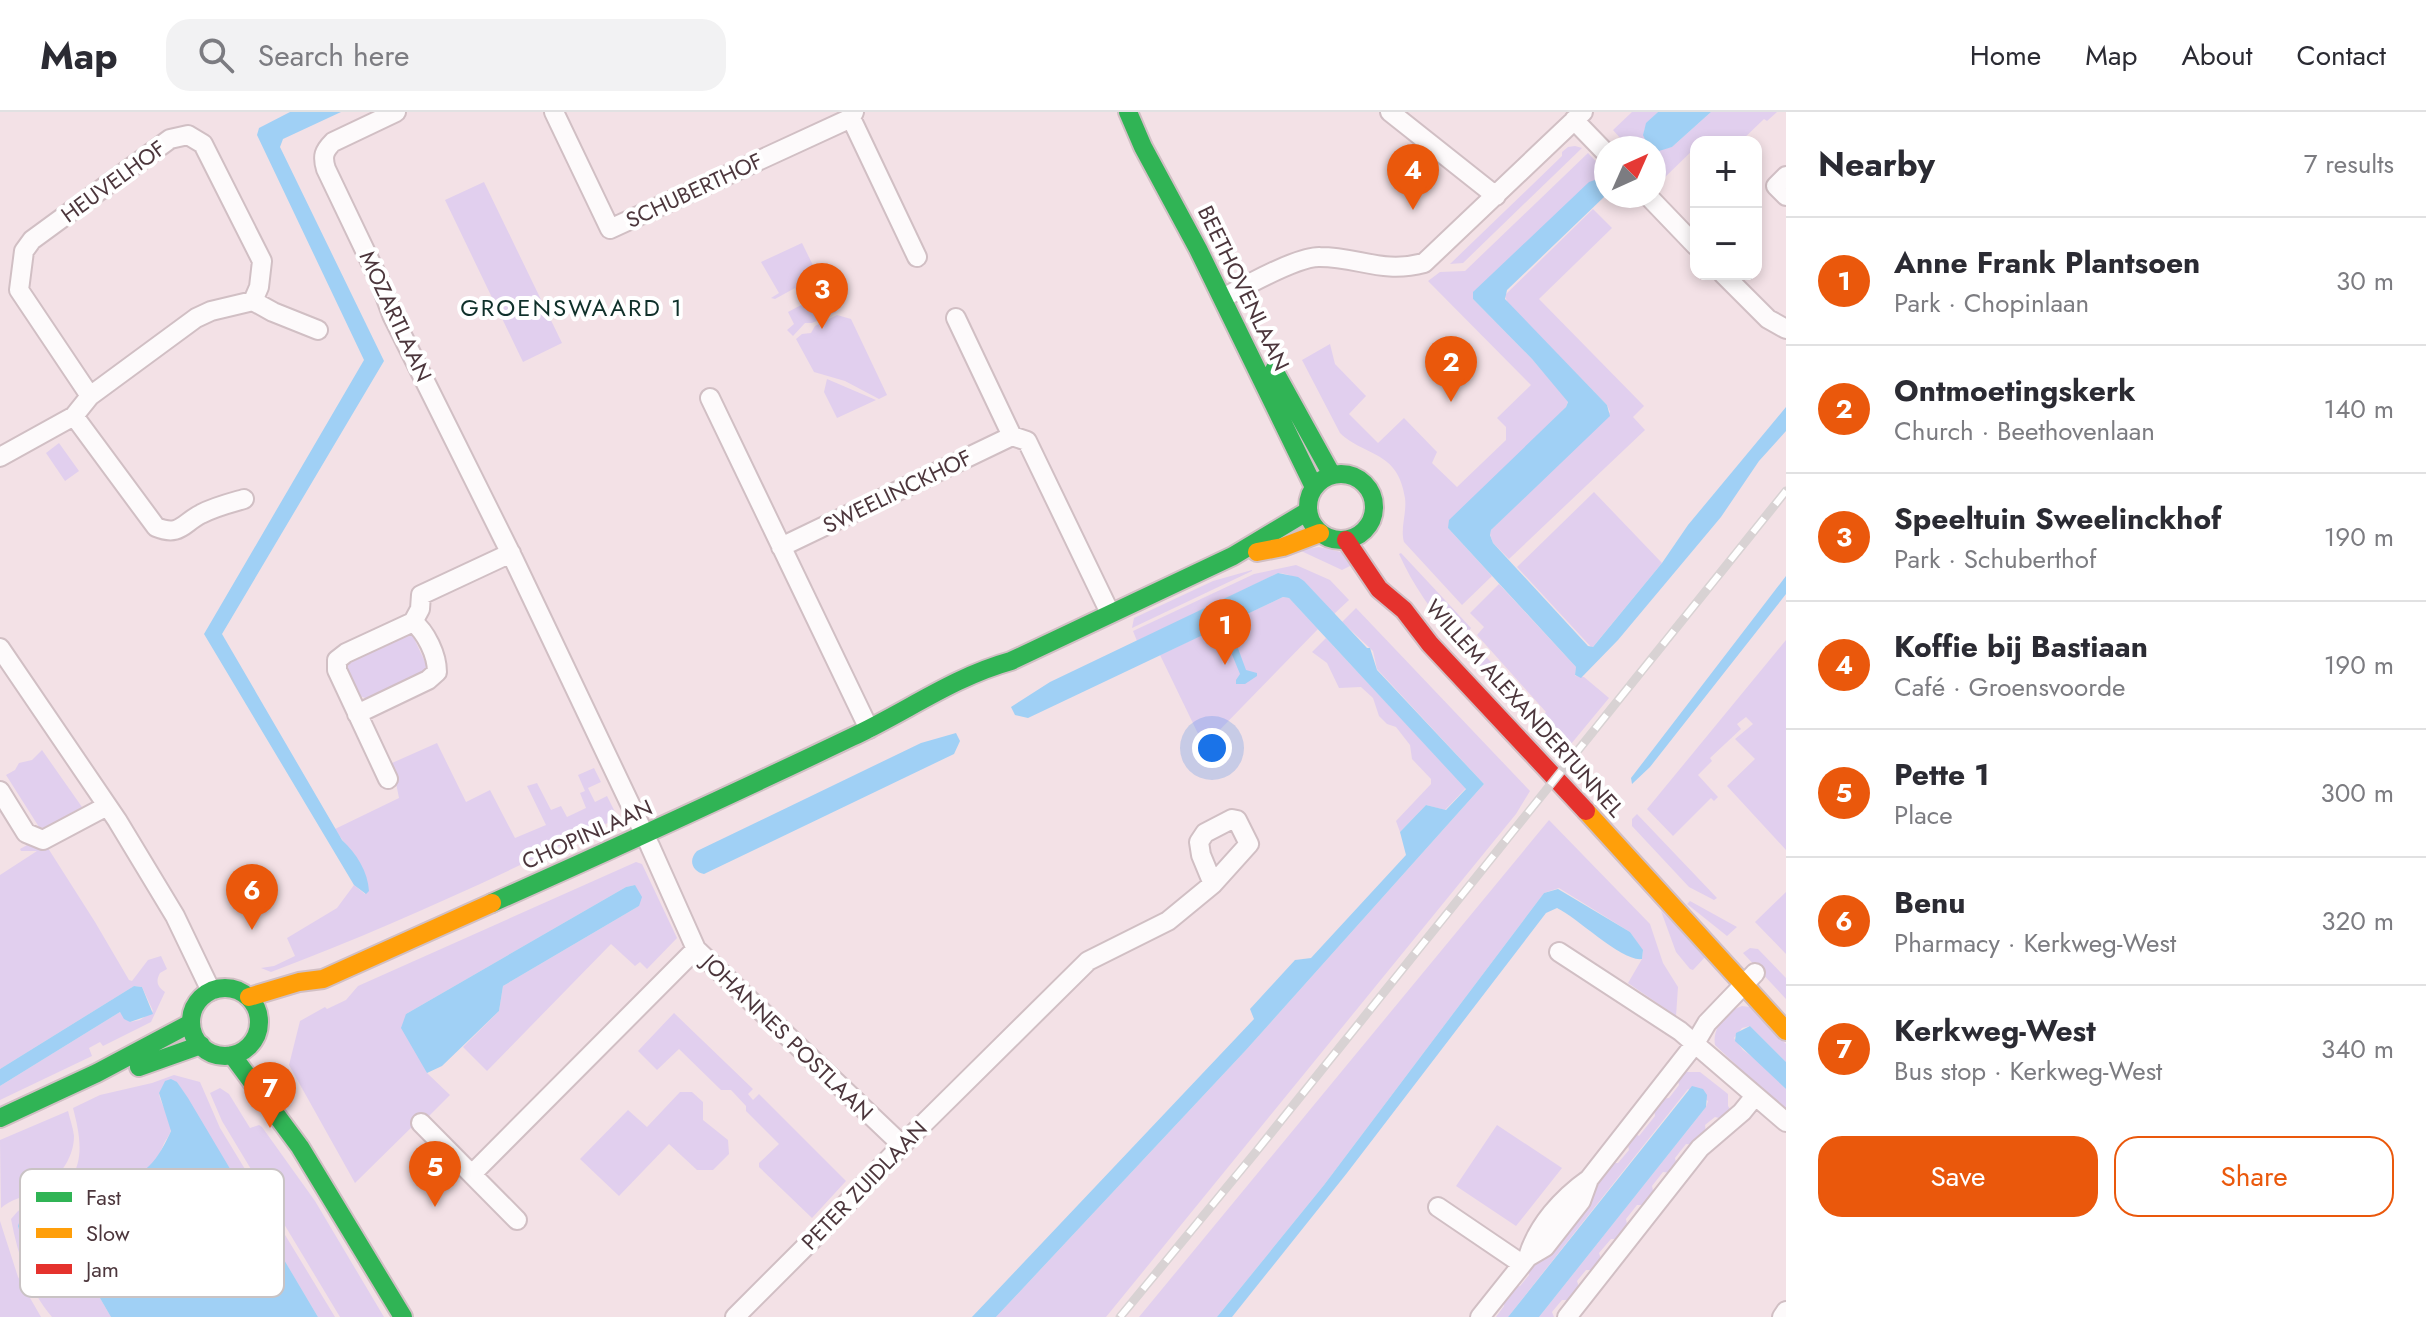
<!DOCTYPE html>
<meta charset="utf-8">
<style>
:root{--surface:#fff;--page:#f2f2f3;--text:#2b2b33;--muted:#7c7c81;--line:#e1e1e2;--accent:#ea580c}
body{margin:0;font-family:Jost,sans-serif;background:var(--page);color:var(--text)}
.controls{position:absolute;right:24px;top:24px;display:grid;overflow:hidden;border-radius:16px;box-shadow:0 4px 12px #0003}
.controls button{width:72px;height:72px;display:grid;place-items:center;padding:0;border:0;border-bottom:2px solid var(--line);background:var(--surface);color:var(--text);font:40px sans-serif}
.compass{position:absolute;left:1594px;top:24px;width:72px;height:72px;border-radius:50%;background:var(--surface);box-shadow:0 4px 12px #0003;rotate:45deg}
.you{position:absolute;left:1212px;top:636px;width:28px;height:28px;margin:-20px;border:6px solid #fff;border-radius:50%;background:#1a73e8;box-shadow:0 0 0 12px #1a73e833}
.badge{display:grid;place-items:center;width:52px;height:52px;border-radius:50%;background:var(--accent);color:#fff;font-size:26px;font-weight:700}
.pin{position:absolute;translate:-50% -66px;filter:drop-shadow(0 2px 4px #0008)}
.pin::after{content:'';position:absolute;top:42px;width:28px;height:24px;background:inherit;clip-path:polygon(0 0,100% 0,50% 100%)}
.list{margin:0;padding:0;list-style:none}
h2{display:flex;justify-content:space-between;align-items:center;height:104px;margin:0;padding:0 32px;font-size:34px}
h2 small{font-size:26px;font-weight:400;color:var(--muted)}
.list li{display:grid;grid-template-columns:52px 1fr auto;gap:24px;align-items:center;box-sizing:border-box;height:128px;padding:0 32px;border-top:2px solid var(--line)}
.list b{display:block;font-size:30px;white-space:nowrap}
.list p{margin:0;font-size:26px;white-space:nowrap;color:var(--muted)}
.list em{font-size:26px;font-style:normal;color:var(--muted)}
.actions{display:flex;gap:16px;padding:24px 32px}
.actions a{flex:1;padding:18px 0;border:2px solid var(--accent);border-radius:24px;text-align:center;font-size:28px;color:var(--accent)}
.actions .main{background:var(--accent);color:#fff}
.icon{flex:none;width:44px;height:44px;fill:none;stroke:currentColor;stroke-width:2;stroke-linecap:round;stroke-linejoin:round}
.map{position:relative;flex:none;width:1786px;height:1205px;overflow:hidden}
header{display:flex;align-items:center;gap:48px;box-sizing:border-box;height:112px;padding:0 40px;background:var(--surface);border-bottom:2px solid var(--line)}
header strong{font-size:38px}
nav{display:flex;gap:44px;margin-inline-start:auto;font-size:28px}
.search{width:560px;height:72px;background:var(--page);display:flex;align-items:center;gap:20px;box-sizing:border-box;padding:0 28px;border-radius:24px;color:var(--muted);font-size:30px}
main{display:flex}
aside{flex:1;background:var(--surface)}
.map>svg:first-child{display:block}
</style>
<header>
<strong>Map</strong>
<div class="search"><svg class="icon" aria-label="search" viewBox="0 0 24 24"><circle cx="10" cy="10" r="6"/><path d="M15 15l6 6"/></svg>Search here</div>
<nav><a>Home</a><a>Map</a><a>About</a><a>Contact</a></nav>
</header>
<main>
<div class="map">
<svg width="1786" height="1205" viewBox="0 0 1786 1205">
<rect width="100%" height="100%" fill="#f3e1e6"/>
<path fill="#e1cfee" d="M1632,0h26c-12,12 -21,21 -7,36h-22l-16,-18z
M1711,0h66l-10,9 -3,-2 -24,23h-44v5l-35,34 -7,-7v-24l18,-3z
M1575,34l7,2 -119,115 -13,1 112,-108v-4l6,-5z
M1588,41l18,19v23l-2,2 1,-7 -10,-10 -122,119 59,60 36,42 -2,6 -118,121 44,48 -30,29 -58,-63c-4,-14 3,-29 1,-44 -7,-48 -40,-41 -65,-65l-38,-73 28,-16 5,20 31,32 -17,18 29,29 26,-25 33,34 -5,11 25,24 49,-47v-13l-9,-9 34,-33 -103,-104 12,-9 25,-1z
M484,70l78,161 -39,19 -78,-162z
M1593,97l19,19 -73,71 105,107 -11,11 12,13 -136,129 -16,-16 -3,-9 1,-4 119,-118 -3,-7 -100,-103 -2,-7z
M802,131l34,69 -24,11h-7l-12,13 -6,-6 7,-6 -6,-12 15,-8 -8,-16 -20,11 -4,-1 8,-5 -18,-31z
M837,203l14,4 36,76 -8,4 -34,-18 -31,-9 -18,-33 6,-5 9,-1 4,-7z
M827,267l49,21 -39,18 -13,-26z
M59,331l20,28 -14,10 -19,-28z
M1594,380l68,71 -70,85 -75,-81z
M1319,435l22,5 13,12 -12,6 -43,-20z
M1401,441l70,75 -5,7 72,78 -7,7c-49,-52 -103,-101 -132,-166z
M1296,453l34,15 19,20 -15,14c-17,-18 -30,-39 -56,-41l-141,68 -4,-10 121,-57z
M1252,458v1l-120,57 2,-10 79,-37z
M1499,472l77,83 -1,9 9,1 25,21 -38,46 -2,-1 -4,5 -28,-28 9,-8 -69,-77 7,-8 -14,-14z
M1283,485l6,1 29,31 -114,117 -44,-91z
M1356,496l174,183 -14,23 -410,503h-110l250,-267 238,-266 -107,-115 -4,-18 -31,-29z
M404,519l8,3 15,32 -2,7 -55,27 -10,-4 -15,-29 3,-9z
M1326,526l140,150 -21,22 -19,-5 -26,27 -4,-11 35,-37v-5l-19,-20 -2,-14 -14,-18 -9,-3 -8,-8 -6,-18 -12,-11 -22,1 -12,-25 -15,-11z
M1786,528v210l-59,-64 28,-27 -20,-20 18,-15 -7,-7 -9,7 4,5 -31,29 2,3 -14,14 20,22 -4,4 -3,-3 -38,38 -26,-27z
M437,631l29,59 24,-12 25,48 31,-13 -19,-39 10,-3 14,27 10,-4 6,11 19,-9 -6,-15 5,-2 -7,-16 16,-7 7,14 -13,6 7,14 12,-6 11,22c-114,56 -228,109 -347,154l-10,-4 13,-2 21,-10 -8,-18 50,-30 17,-23 11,9c-2,-36 -13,-38 -30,-65l64,-31 -7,-35z
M42,638l40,57 -38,21 -5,-1 -33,-52 9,-5 4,-7 13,-3z
M1637,702l80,84 -3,2 -25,-13 -57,-61v-7z
M1549,708l101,104 13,39 15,24 -2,29 -48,-33 14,-24 1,-8 -13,-19 -71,-44 -15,5 -220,292 -107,132h-78z
M29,732l10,5 7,-4 49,77 34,58 3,1 16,-21 13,-4 6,13 -7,4c-5,9 -2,14 5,19l-14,30 -48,24 -3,-4 -11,6 3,8 -92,44v-14l120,-74 10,10 10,-2 13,-9 -11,-24 -8,-1 -134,83v-194l37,-24h-16l-1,-2z
M636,750l6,2 35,74 -30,31 -7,-7 -5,4 -24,-22 -124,127 -24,-24 36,-36 4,-25 136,-80 -4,-21 -9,2 -220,127 21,59 23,22 -21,21 -8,2 -66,65 -66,-118 11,-44 25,-14 2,2 19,-9 12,-14z
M1786,780v62l-31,-32z
M1690,789l47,26 -10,9 -40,-32z
M1661,799l46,44 -14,15 -3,-1 -14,-17z
M1750,836l8,1 28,29v21l-43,-46z
M1742,894l8,1 36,37v18l-36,-36 -8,2 -8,10 9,12 19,14 24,25v23l-71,-67c-3,-17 11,-34 27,-39z
M674,901l79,76 -5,5 5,6 6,-6 87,87 -34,37 -53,-51v-4l20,-19 -33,-33v-5l-15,-16h-10l-42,-41 -22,21 -19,-19z
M1683,957l5,3h12l28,22v12l4,6 -9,7 -8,-2 -10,8 1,8 -12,12 -8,-1 -11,14 2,9 -5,6 -9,-1 -11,14 2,9 -8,10h-9l-11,14 2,10 -8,10h-9l-12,14 3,9 -6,8h-10l-9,11 3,9 -8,10h-10l-10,12 2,5h-15l167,-210 2,-6 -20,-12 -180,228h-12l8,-11 -1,-9 8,-10 9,-1 9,-11 -1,-9 81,-103h9l11,-13 -2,-9 6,-9 6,4 16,-20 -1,-9 6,-8 9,-1 10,-13 -2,-8z
M174,963l26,7 20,46 115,189h-17l-141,-235 -18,11c1,12 12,22 12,36 -1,7 -6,11 -8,17 -18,40 -45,36 -80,27l-13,12 12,13c-9,16 -37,29 -55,20l-9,8 4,15 10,9 31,-13 2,1 46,79h-59c-24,-28 -34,-62 -41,-98l7,-8 53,-33c14,-20 8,-47 2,-70l27,-13 52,-12z
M220,976l9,6 21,34 9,-3 3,2 53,74 69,116h-44l-118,-196 -12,-28z
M680,980h12l11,10v18l25,20 1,14 -16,16h-16l-28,-26 -50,52 -39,-37 48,-49 19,17z
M68,999c2,8 5,17 6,25 0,24 -18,46 -38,56 -12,5 -25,7 -35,16l-1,-68z
M1497,1013l65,43 -46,58 -60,-40z
M0,1109l18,56 23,40h-41z"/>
<path fill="#a0d0f5" d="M290,0h51l-58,27 -3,8 104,214 -162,273 120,206c15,14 26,32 27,51l-3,3 -12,-9 -150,-251 160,-274 -107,-225 2,-7z
M1658,0h53l-39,35 -13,4 -11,-5 -5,-11 3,-12z
M1595,68l10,10 -1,7 -97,93 -2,9 102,106 3,11 -119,114 -1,5 3,8 95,103 5,1 69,-84 26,-38 98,-118v24l-27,30 -38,56 -103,123 -37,38 -6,-3 1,-8 -128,-139 1,-8 117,-113 2,-5 -36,-43 -59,-60v-7l116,-110z
M1278,461l20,4 6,4 63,67h3l7,22 107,114 -238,266 -250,267h-24l282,-298 -4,-10 45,-49 16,-2 95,-103 -6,-23 26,-27 20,5 20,-21 -177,-191 -6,-1 -255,121 -13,-3 -4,-8 39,-25z
M1786,464v18l-136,173 -18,17 -1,-6z
M1226,518l6,2 14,38 11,3v3l-12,8h-9v-4l4,-6 -16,-39z
M956,621l4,8 -6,13 -250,120c-12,-3 -16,-14 -7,-23l224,-108z
M635,773l7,12 -3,9 -136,80 -4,25 -57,55 -15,7 -26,-45 5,-14 220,-127z
M1558,777l72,43 13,18 -1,9c-20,3 -64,-41 -85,-51l-11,5 -199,260 -115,144h-15l107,-132 220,-292z
M134,874l8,1 11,27 -23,8 -6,-3 -4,-7 -120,74v-17z
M1750,914l36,36v27l-51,-48 1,-8z
M171,967l6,3 11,16 130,219h-207l-46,-79 -2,-1 -31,13 -8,-2 -6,-22 3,-9c5,1 11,5 18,6 13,1 38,-14 43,-25l-13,-12 14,-13c9,0 15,6 23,7 36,4 52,-20 65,-49l-12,-38 6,-12z
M1692,974l11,3 4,6 -1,12 -167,210h-31z"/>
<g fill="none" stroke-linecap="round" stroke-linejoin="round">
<defs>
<path id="street" d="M396,0l-63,30c-9,9 -11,14 -7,27l54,113 12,33 122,245 136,286 46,103 206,196
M554,0l56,117 241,-111
M854,0l-3,6 66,139
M1390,0l106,84
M1574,8l32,33
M1786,64l-10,10 10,10
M1648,84l48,50
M1723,162l45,45 18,10
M1223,186c20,-11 75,-42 97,-41 39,0 62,17 104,6l159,-151
M956,206l56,118 15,5 83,172
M90,284l-71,-106 5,-39 8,-11 138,-101 18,-4 15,9 59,117 -3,26 -6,14
M710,286l159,331
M74,304l82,111c24,10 27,-4 45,-13 13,-7 29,-11 43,-15
M0,345l74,-41 16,-20 106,-78 15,-7 42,-10 20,11 45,18
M781,435l231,-111
M0,536l117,172 58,96 36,75
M357,602l71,-34 9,-8c0,-17 -11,-40 -24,-50
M388,667l-51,-109v-10l9,-7 67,-31 7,-13 1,-14 90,-42
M0,679l26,42 17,7 64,-34
M1559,840l121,79 106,91
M421,1011l96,97
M472,1062l224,-225
M1438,1095l84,57
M1528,1145c9,-31 34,-59 61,-78l105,-134 13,-22 48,-50
M735,1205l75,-75 92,-97 186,-184 80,-40 45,-37 36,-40 -12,-24 -5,-1 -27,14 -6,9 2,13 12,29
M1480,1205l48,-60 17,-10 36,-46 8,-22
M1567,1205l133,-169 42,-36 13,-16
M1782,1205l4,-6"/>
<path id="fast" d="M1128,0l15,35 55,102 116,238
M1274,258l58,105
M1308 395a33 33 0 1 1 66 0a33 33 0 1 1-66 0Z
M492,791c121,-54 241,-109 360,-166 54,-25 101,-60 159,-76l222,-105 75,-45
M191 910a34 34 0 1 1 68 0a34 34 0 1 1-68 0Z
M232,943l68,92 103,170
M139,955l62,-22
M0,1006l97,-45 94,-50"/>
<path id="slow" d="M1257,440l26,-5 37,-14
M1586,699l200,220
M249,885l50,-15 24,-3 169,-76"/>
<path id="jam" d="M1346,428l33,49 25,21 26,34 156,167"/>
</defs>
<use href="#street" stroke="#d1bfc4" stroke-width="22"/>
<use href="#fast" stroke="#d1bfc4" stroke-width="22"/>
<use href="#slow" stroke="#d1bfc4" stroke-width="22"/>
<use href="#jam" stroke="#d1bfc4" stroke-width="22"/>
<use href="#street" stroke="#fdfafb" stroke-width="18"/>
<use href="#fast" stroke="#30b455" stroke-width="18"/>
<use href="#slow" stroke="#ff9f0a" stroke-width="18"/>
<use href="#jam" stroke="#e5322d" stroke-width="18"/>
<defs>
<path id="rail" d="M1120,1205l135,-164 531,-662"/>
</defs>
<use href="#rail" stroke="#d8d2d3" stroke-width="9"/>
<use href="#rail" stroke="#fff" stroke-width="6" stroke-dasharray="18" stroke-linecap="butt"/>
</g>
<g text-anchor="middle" stroke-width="8" stroke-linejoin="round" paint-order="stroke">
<g font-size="22" fill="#4c363c" stroke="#fff">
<text transform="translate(113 69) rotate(-36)" y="8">HEUVELHOF</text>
<text transform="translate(694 78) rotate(-25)" y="8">SCHUBERTHOF</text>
<text transform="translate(1244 176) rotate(64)" y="8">BEETHOVENLAAN</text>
<text transform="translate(396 204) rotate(65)" y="8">MOZARTLAAN</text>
<text transform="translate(897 379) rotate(-26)" y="8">SWEELINCKHOF</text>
<text transform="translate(1525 596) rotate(48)" y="8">WILLEM ALEXANDERTUNNEL</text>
<text transform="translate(587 722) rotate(-24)" y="8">CHOPINLAAN</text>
<text transform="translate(788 925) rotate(44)" y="8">JOHANNES POSTLAAN</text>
<text transform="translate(864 1073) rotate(-46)" y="8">PETER ZUIDLAAN</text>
</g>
<g font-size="24" letter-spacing="2" fill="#0f302a" stroke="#fff">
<text x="572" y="204">GROENSWAARD 1</text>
</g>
</g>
<rect x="20" y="1057" width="264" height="128" rx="12" fill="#fff" stroke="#c9c3c4" stroke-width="2"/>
<rect x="36" y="1080" width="36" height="10" fill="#30b455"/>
<rect x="36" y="1116" width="36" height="10" fill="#ff9f0a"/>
<rect x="36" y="1152" width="36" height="10" fill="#e5322d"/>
<g font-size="22" fill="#4c363c">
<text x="86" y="1093">Fast</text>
<text x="86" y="1129">Slow</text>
<text x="86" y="1165">Jam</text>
</g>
</svg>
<div class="controls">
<button>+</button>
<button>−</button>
</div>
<svg class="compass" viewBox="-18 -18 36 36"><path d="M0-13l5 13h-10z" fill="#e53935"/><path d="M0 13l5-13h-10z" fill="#7c7c81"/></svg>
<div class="you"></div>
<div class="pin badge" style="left:1225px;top:553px">1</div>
<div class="pin badge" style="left:1451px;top:290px">2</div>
<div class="pin badge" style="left:822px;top:217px">3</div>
<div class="pin badge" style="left:1413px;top:98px">4</div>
<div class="pin badge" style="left:435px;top:1095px">5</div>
<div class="pin badge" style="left:252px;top:818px">6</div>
<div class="pin badge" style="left:270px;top:1016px">7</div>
</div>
<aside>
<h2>Nearby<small>7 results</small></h2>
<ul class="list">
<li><span class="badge">1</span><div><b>Anne Frank Plantsoen</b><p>Park · Chopinlaan</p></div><em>30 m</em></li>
<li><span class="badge">2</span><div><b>Ontmoetingskerk</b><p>Church · Beethovenlaan</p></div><em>140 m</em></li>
<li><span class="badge">3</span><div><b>Speeltuin Sweelinckhof</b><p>Park · Schuberthof</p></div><em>190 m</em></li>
<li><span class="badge">4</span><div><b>Koffie bij Bastiaan</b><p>Café · Groensvoorde</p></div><em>190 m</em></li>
<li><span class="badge">5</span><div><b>Pette 1</b><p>Place</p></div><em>300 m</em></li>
<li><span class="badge">6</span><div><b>Benu</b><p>Pharmacy · Kerkweg-West</p></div><em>320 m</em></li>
<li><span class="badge">7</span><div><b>Kerkweg-West</b><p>Bus stop · Kerkweg-West</p></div><em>340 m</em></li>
</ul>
<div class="actions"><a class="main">Save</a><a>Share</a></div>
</aside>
</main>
